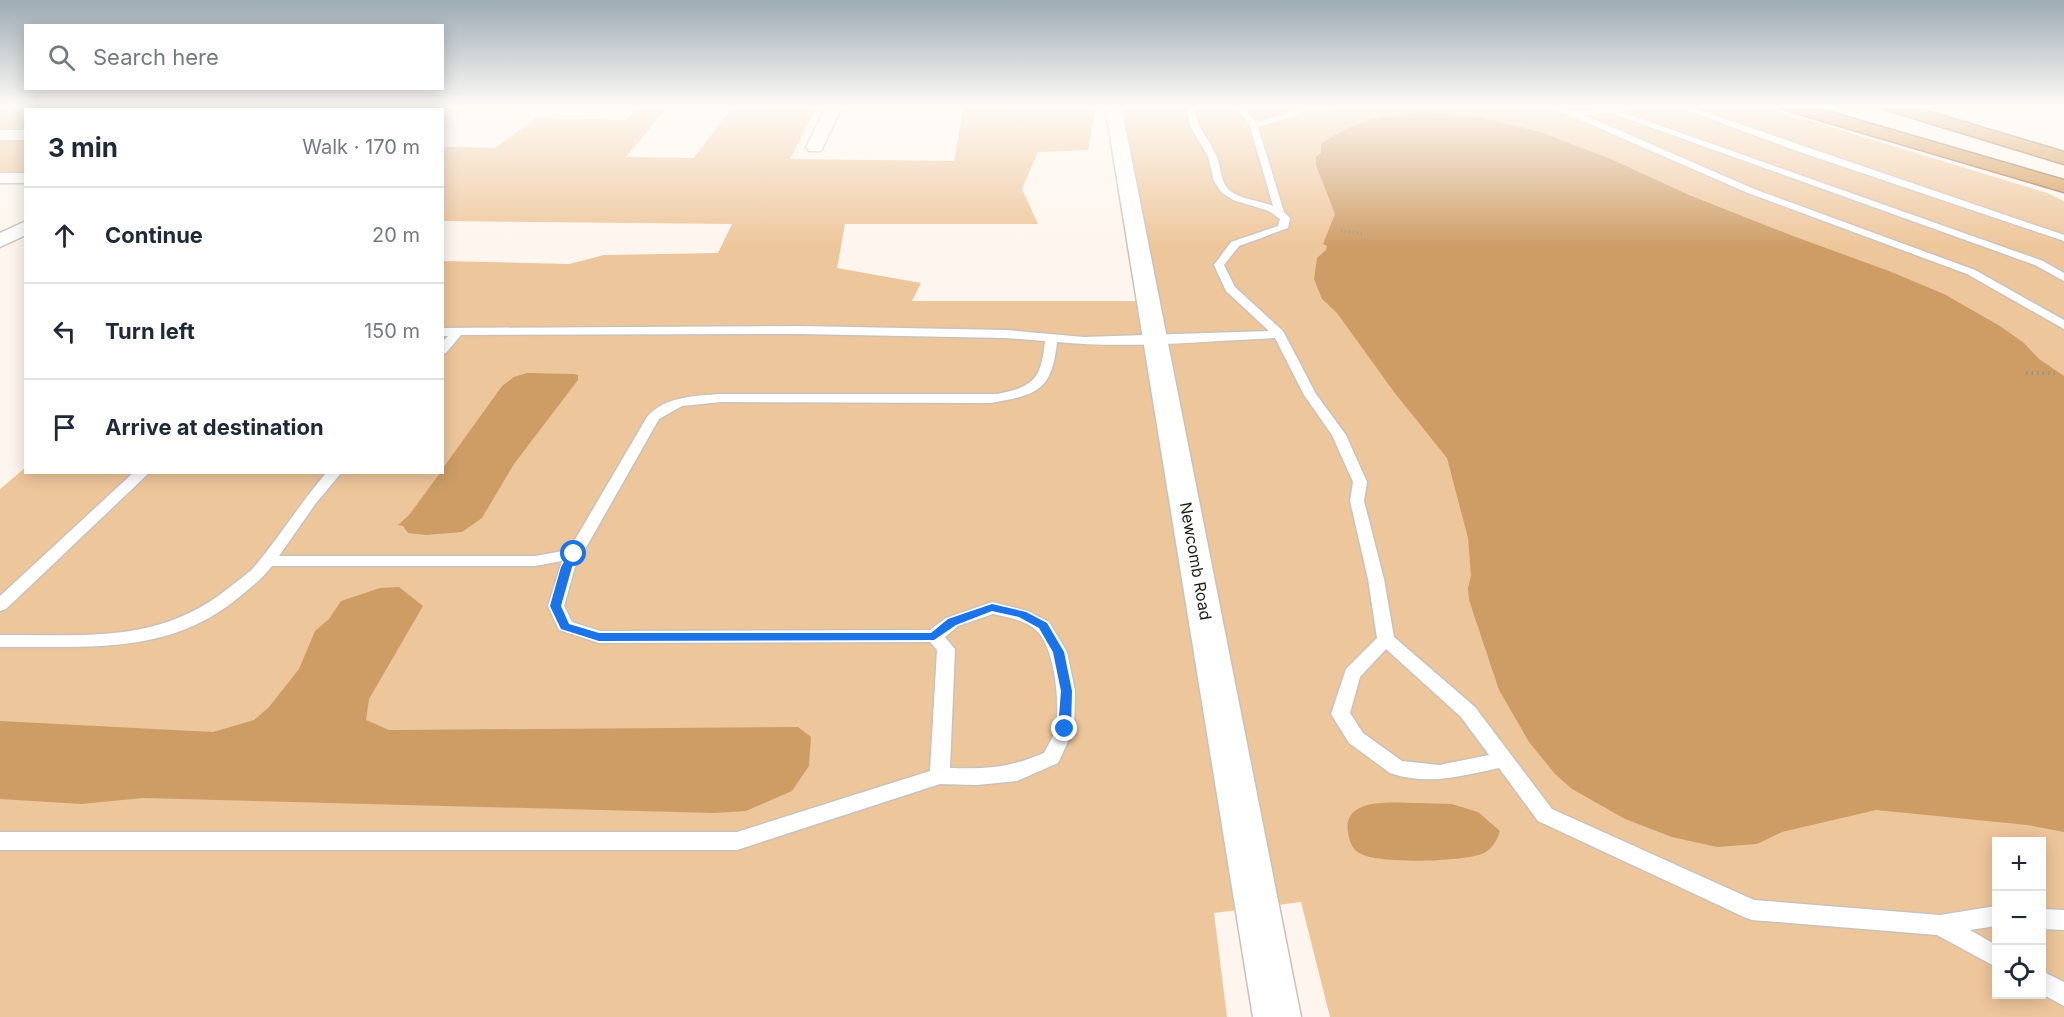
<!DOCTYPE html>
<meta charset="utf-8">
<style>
:root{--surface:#fff;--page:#f6f6f7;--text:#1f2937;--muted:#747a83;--line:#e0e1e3}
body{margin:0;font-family:Inter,sans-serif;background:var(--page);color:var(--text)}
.controls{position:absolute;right:18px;bottom:18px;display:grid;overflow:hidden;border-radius:0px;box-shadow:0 3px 15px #0003}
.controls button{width:54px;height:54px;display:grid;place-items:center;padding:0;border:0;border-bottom:2px solid var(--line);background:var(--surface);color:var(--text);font:30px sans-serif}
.stop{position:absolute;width:18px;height:18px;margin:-14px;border:4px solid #1a73e8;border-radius:50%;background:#fff}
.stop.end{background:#1a73e8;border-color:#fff;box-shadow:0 2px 6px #0008}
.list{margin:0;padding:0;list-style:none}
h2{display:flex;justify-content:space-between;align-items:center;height:78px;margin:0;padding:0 24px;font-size:26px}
h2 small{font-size:20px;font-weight:400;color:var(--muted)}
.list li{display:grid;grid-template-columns:39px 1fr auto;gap:18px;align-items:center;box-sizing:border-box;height:96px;padding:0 24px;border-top:2px solid var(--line)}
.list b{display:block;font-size:22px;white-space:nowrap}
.list em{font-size:20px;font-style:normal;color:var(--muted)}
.icon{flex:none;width:33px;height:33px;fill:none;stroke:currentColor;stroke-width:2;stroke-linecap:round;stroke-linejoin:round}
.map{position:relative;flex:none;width:2064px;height:1017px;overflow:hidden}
.search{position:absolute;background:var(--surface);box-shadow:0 3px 15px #0003;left:24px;top:24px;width:420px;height:66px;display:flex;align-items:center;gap:15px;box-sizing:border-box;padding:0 21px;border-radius:0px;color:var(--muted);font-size:22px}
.panel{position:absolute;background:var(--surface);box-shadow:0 3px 15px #0003;left:24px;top:108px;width:420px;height:366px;border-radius:0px}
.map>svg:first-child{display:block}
</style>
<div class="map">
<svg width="2064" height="1017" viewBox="0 0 2064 1017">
<rect width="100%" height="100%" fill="#fef6ee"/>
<path fill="#eec69b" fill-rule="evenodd" d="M0,105h233l-9,5h-198l-1,62h-25z
M628,105h41l-43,52 68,1 40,-53h84l-28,54 164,2 10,-56h132l-8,45 -50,2 -16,37 16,35h-193l-8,44 84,15 -9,18h248l-38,-196h636l289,88 17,8v816h-734l-29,-115 -87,11 13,104h-1227v-528l25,-21 1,4h416l1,-211 126,3 35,-9 114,-2 14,-29 -289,-3v-74l52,1 41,-30 90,2 9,-8zM1996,842h46v152h-46z"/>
<path fill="#ce9d66" d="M1427,112l47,4 66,16 71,27 78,36 104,41 96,35 55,23 56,32 24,17 15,16 25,17v456l-37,-7 -151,-15 -94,22 -25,12 -40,3 -45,-10 -47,-18 -53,-30 -17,-15 -26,-32 -30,-52 -30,-90 -1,-12 3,-12 -3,-38 -21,-80 -53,-66 -57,-79 -15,-14 -8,-20 3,-21 9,-8 1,-4 -4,-2 12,-30 -19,-49v-8l5,-4v-9c37,-25 63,-29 106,-32z
M527,373l47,1 4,1v5l-64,84 -32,54 -20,14 -36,3 -18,-2 -5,-7 -5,-1 11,-10 31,-42 2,-1 1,-4 59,-82 12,-9z
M399,587l24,19 -54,93 -3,21 23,10 409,-3 13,10 -2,29 -17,25 -46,20 -32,2 -571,-15 -62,6 -81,-5v-78l213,11 41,-12 15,-13 30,-38 16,-38 14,-12 12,-18 39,-13z
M1417,803l35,1 26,8 22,19c-2,8 -8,18 -16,22 -18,9 -105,11 -123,1 -9,-4 -12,-14 -13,-22 -6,-36 48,-29 69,-29z"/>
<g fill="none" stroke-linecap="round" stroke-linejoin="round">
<defs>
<path id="lane" d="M1186,105h8c1,22 17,35 24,55 3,10 3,22 11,30 12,10 30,10 44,16l-23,-80 -15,-21h8l13,18 40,-13 -3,-2 4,-2 48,-1 -14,6h-21l-52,16 26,85 6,6 -2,10 -49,18 -15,19 11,22 48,44 33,63 30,41 21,47 -3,19 20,78 10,58 81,70 77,102 202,91 186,15 56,-9v20l-26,4 26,15v22l-59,-32 -185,-15 -8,-3 -206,-96 -39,-53c-37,8 -72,18 -109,5l-41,-30 -18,-29 15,-45 31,-31 -9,-59 -18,-78 3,-19 -21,-47 -28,-40 -29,-57c-72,3 -146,11 -218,4 -5,50 -21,53 -67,61l-269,-1 -39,4 -23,13 -84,148 -11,39 8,16 28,9 330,-1 16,-12 46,-16 36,9 21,11 18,30 8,39 -1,38 -16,34 -41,18 -40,4 -37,-1 -203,66h-737v-18h737l193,-61 7,-121 -7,-8 -331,1 -40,-13 -11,-24 14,-45 -27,5h-263c-10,13 -22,22 -34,32 -70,58 -153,48 -238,49v-12c87,-1 158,10 230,-48 8,-7 18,-13 25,-21 25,-30 46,-64 72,-94h15l-26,31 -37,53h256l34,-6 78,-133c18,-21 48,-21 74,-23h276c38,-7 44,-16 48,-53l-39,-3 -207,-4 -338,1 -15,18 -4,1v-12l6,-6h-6v-8l357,-2 207,4 78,7 185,-6 -43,-40 -12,-26 17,-23 47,-16 2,-7 -11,-8 -36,-11 -12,-8 -7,-11 -6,-25 -18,-30zM993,614c14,3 32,6 43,16 19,17 24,73 20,98 -2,8 -8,17 -12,25 -36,15 -55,16 -94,15l5,-119 -10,-12 13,-11zM1386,649l75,68 28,38 -50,10 -37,-4 -39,-28 -13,-20 10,-36z
M1540,105h12l22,6 78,-6 -30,7 421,149 21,12v8l-29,-16 -424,-152 -27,2 170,74 221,81 89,50v9l-97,-55 -219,-81 -179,-78z
M1673,105h11l380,130v6l-270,-91z
M134,472h16l-144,137 -6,2v-15z
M2042,909l22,1v20l-22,-1z
M2042,971l22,11v24l-22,-12z"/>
<path id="street" d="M235,105h19l-5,5h-20z
M827,105h16l-22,46h-12l-3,-4z
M1105,105h16l180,912h-48z
M0,130h26v10h-26z
M0,173h26v10h-26z
M26,221v14l-26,12v-14z"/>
<path id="highway" d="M1779,105h27l258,75v12l-282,-83z
M1881,105h26l157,47v12l-180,-55z"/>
</defs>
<use href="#lane" stroke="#c9c2ba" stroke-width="3"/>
<use href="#street" stroke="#c9c2ba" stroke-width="3"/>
<use href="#highway" stroke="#946c3c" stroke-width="3"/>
<path stroke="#99938e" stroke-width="3" stroke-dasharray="1 3" stroke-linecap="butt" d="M1341,231l24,3"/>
<path stroke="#99938e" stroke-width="4" stroke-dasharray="1.5 4" stroke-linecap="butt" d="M2026,373h30"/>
<use href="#lane" fill="#fff" fill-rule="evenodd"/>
<use href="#street" fill="#fff" fill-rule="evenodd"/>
<use href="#highway" fill="#d3964f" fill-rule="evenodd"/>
</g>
<linearGradient id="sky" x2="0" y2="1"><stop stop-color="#9dabb4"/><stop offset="0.43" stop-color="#fffbf7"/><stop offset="1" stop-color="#fffbf7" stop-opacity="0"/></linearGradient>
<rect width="2064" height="247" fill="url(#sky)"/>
<path fill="#1a73e8" d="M574,551l5,3 -7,13 -11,39 8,18 30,9h332l17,-14 44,-15 34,8 21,11 17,29 8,39 -1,38 -6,5 -7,-5 3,-38 -8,-39 -14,-24 -20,-11 -27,-6 -36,14 -22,15 -335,1 -38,-12 -11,-23 11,-39 9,-15z"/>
<g text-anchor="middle" stroke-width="6" stroke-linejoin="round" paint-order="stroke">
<g font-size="16" fill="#1f1d1a" stroke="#fff">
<text transform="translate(1196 561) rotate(80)" y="6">Newcomb Road</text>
</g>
</g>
</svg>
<div class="controls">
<button>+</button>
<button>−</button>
<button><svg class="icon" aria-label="locate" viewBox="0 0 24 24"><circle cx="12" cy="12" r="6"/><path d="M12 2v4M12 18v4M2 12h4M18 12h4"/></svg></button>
</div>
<div class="stop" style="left:574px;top:554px"></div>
<div class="stop end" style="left:1065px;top:729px"></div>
<div class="search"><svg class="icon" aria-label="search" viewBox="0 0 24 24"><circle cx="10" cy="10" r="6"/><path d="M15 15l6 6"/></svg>Search here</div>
<section class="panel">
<h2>3 min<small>Walk · 170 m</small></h2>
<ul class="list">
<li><svg class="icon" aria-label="ahead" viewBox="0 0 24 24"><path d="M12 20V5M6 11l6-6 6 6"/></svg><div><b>Continue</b></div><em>20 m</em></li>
<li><svg class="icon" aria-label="left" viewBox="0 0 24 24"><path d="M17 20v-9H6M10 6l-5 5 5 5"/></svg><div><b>Turn left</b></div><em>150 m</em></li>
<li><svg class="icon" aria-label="arrive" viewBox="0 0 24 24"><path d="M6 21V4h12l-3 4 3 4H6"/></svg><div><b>Arrive at destination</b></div></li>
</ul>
</section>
</div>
